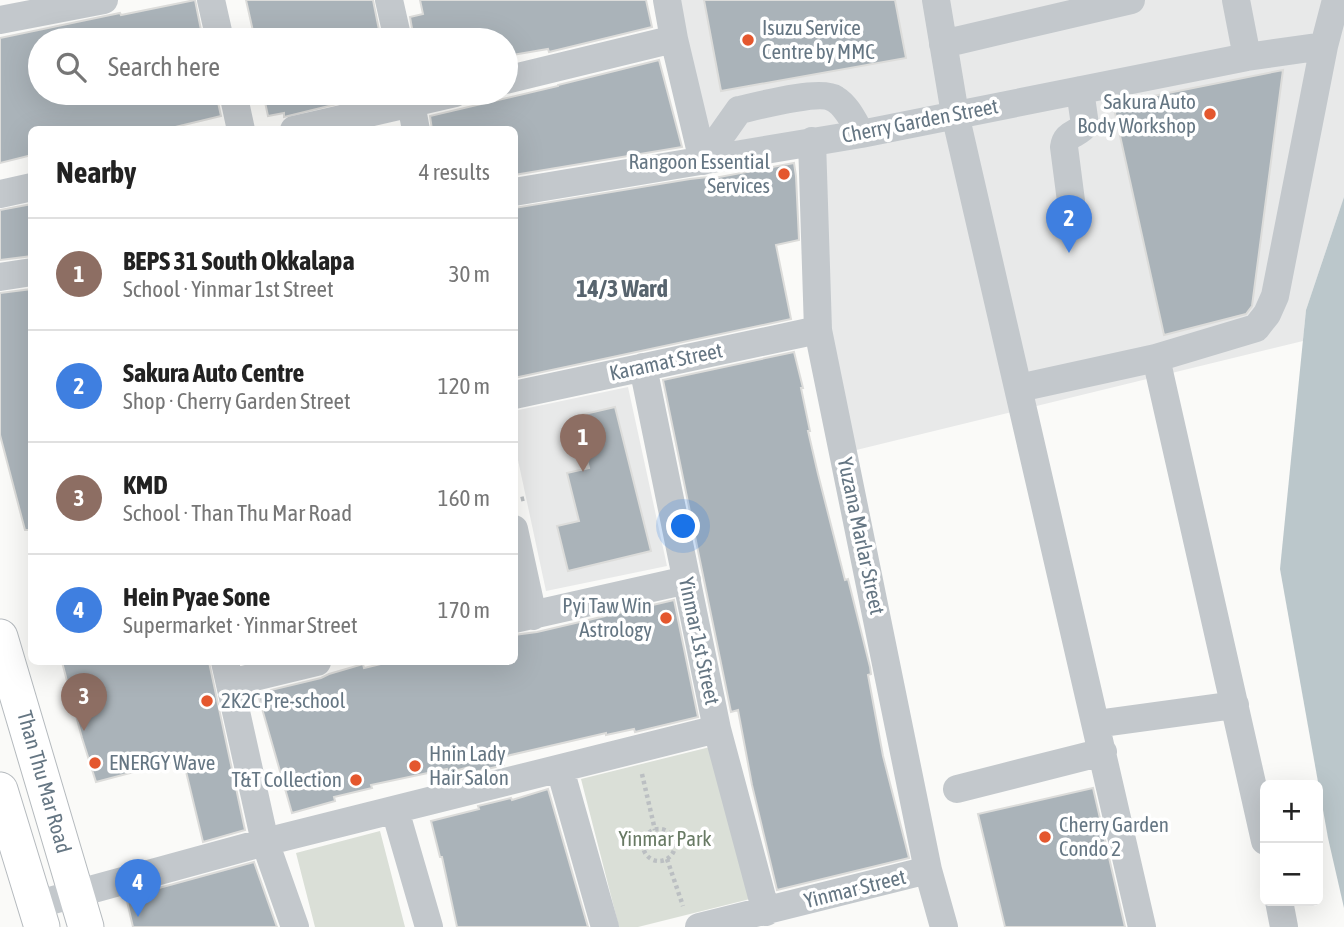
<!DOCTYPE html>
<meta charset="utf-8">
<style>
:root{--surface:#fff;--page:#f2f2f2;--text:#222;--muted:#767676;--line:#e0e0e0;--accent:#111827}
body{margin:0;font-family:"Asap Condensed",sans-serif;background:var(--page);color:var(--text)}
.controls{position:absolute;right:21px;bottom:21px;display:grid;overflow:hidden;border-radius:10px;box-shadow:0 7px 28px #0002}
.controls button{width:63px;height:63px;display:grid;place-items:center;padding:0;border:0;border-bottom:2px solid var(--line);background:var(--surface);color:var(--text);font:35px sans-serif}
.you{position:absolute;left:684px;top:527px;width:24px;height:24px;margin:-18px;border:5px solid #fff;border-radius:50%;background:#1a73e8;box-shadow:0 0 0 10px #1a73e833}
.badge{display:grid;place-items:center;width:46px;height:46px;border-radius:50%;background:var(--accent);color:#fff;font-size:23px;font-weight:700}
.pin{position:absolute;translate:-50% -58px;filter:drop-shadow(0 2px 4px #0008)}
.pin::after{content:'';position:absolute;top:37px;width:24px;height:21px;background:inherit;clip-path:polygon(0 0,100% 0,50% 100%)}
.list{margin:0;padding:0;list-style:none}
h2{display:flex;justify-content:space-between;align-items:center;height:91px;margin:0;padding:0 28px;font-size:30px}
h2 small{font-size:23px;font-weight:400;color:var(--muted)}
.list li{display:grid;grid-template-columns:46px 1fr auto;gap:21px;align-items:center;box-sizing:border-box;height:112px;padding:0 28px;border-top:2px solid var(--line)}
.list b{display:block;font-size:26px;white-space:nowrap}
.list p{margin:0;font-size:23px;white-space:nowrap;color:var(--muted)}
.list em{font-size:23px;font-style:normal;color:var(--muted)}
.icon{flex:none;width:38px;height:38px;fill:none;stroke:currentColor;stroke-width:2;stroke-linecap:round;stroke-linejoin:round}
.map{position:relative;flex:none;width:1344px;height:927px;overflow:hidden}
.search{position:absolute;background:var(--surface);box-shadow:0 7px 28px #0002;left:28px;top:28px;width:490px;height:77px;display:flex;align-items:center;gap:18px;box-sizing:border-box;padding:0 24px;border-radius:38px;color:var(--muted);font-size:26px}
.panel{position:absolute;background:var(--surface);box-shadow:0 7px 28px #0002;left:28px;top:126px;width:490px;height:539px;border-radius:10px}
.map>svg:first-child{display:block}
</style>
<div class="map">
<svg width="1344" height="927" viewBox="0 0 1344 927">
<rect width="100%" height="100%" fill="#fafaf8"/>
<path fill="#e8e9e9" d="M679,0h665v197l-38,113 -3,31 -459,112 -49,-321 -85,13z
M628,387l39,179 -121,25 -31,-145 -1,-35z"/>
<path fill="#dadfd7" d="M710,747l40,152 -112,28h-19l-38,-148z
M380,831l25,96h-90l-19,-74z"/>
<path fill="#bbc7cb" d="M1344,197v711l-16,-70 -48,-269 26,-259z"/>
<path fill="#aab3b9" stroke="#dcdcda" stroke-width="2" d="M195,0l8,40h-163v53h176l5,23 -58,14h-131v25l-32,8v-125l120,-25 1,2z
M246,0h127l8,40h-126z
M420,0h226l6,27 -103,25 -1,-3 -42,7v-16h-92l-4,-23 13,-3z
M704,0h191l11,58 -185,33z
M659,60l23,87 -168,28v-45h-82l-2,-14 128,-30v-1z
M1283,70l-31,236 -6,8 -82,21 -51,-231z
M263,93h119l-98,24v-4l-16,3z
M794,163l2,13 3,64 -23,5 15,74 -277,59v-170l176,-29 18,-2 1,2z
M32,204v52l-32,4v-50z
M32,289v241h-7l-25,-95v-142z
M794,352l9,36h-2l9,43h-2l10,43 27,106 3,-1 22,88 1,7 -3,1 15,81 26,102 -132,32 -25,-105 -14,-75 -7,2 -68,-332z
M615,407l36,144 -83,20 -11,-45 22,-5 -12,-48 22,-5 -13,-52z
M674,600l24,117 -63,15 -1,-3 -28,6v-2l-104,24 2,8 -33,8 -2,-6 -21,6 -1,-4 -76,16 1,3 -38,9 1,4 -43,12 -33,-115 13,-4 -1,-4 50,-12 8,-4 34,-10 1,4 25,-6h125v-27l23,-3z
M62,662h147l36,168 -42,12 -20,-83 -87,23 -14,-44z
M1093,788l32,139h-120l-27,-113z
M548,789l40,138h-131l-15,-70h-2l-9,-36 48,-12 -1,-3 33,-8 1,2z
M254,862l23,65h-144l-7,-30z"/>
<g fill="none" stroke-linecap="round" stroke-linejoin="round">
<defs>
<path id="major" d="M0,637l86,290
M0,790l42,137"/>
</defs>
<use href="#major" stroke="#b5babe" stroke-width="37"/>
<path stroke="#bbbfc2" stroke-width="4.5" stroke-dasharray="3.5 3.5" stroke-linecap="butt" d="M514,501l12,-3
M642,774l13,56
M643 845a16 16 0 1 1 32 0a16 16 0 1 1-32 0Z
M667,859l16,47"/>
<path stroke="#c3c8cc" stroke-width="28" d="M211,0l9,40
M389,0l9,40
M667,0l7,39 29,122
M936,0l19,114 187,813
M1236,0l11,57
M0,20l104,-20
M943,44l188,-44
M506,80l168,-41
M233,93l8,37
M409,93l7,37
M294,130l161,-37
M812,141l6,189 110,540 16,57
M703,161l36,-51c18,-4 82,-21 96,-11 12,7 19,23 26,35
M514,192l347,-58 386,-77 77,-11
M0,194l32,-7
M1071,201l-7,-54c2,-15 14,-12 21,-22l-5,-35
M0,277l32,-5
M1156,358l109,483
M643,367l74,362 49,183
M1019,388l137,-30 100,-30 11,-14 8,-18 49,-250 12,-46
M514,395l304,-65
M514,529l19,87
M514,619l173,-39
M225,662l40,180 30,85
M230,683l87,-21
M1096,724l139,-19
M560,769l45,158
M957,789l146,-37
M395,810l34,117
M1279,901l5,26
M35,905l230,-63 452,-113
M699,927l229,-57"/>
<use href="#major" stroke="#fff" stroke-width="35"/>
</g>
<g fill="#e4572e" stroke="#fff" stroke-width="2.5">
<circle cx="748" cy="40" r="7"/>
<circle cx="1210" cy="114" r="7"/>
<circle cx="784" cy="174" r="7"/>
<circle cx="666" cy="618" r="7"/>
<circle cx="207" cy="701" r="7"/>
<circle cx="95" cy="763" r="7"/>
<circle cx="415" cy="766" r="7"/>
<circle cx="356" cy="780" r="7"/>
<circle cx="1045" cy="837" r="7"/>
</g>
<g text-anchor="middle" stroke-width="7" stroke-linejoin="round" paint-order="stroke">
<g font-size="21" fill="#657683" stroke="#fff" text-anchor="start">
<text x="762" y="35">Isuzu Service<tspan x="762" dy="24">Centre by MMC</tspan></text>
<text x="1196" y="109" text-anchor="end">Sakura Auto<tspan x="1196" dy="24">Body Workshop</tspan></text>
<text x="770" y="169" text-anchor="end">Rangoon Essential<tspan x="770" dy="24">Services</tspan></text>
<text x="652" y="613" text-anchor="end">Pyi Taw Win<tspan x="652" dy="24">Astrology</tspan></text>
<text x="221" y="708">2K2C Pre-school</text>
<text x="429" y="761">Hnin Lady<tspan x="429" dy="24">Hair Salon</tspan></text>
<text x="109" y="770">ENERGY Wave</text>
<text x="342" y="787" text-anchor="end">T&amp;T Collection</text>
<text x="1059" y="832">Cherry Garden<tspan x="1059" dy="24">Condo 2</tspan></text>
</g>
<g font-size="21" fill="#657683" stroke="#fff">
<text transform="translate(920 121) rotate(-11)" y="7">Cherry Garden Street</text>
<text transform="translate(666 362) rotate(-12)" y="7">Karamat Street</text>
<text transform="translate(861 536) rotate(78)" y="7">Yuzana Marlar Street</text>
<text transform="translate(699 641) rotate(78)" y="7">Yinmar 1st Street</text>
<text transform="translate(44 782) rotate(74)" y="7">Than Thu Mar Road</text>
<text transform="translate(855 889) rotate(-14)" y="7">Yinmar Street</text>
</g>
<g font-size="21" fill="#687a64" stroke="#fff">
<text x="665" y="846">Yinmar Park</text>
</g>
<g font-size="24" font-weight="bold" fill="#57646e" stroke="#fff">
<text x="622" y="297">14/3 Ward</text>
</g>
</g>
</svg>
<div class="controls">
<button>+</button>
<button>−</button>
</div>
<div class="you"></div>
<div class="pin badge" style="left:583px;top:472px;background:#8d6e63">1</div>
<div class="pin badge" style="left:1069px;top:253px;background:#3f7fe0">2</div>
<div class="pin badge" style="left:84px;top:731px;background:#8d6e63">3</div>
<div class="pin badge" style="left:138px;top:917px;background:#3f7fe0">4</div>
<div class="search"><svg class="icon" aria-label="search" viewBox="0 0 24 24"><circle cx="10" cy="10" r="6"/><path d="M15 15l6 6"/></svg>Search here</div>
<section class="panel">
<h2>Nearby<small>4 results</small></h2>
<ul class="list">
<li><span class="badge" style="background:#8d6e63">1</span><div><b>BEPS 31 South Okkalapa</b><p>School · Yinmar 1st Street</p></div><em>30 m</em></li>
<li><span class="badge" style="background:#3f7fe0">2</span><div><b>Sakura Auto Centre</b><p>Shop · Cherry Garden Street</p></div><em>120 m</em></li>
<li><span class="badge" style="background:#8d6e63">3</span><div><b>KMD</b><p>School · Than Thu Mar Road</p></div><em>160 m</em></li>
<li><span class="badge" style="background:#3f7fe0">4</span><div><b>Hein Pyae Sone</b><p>Supermarket · Yinmar Street</p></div><em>170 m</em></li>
</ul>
</section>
</div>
